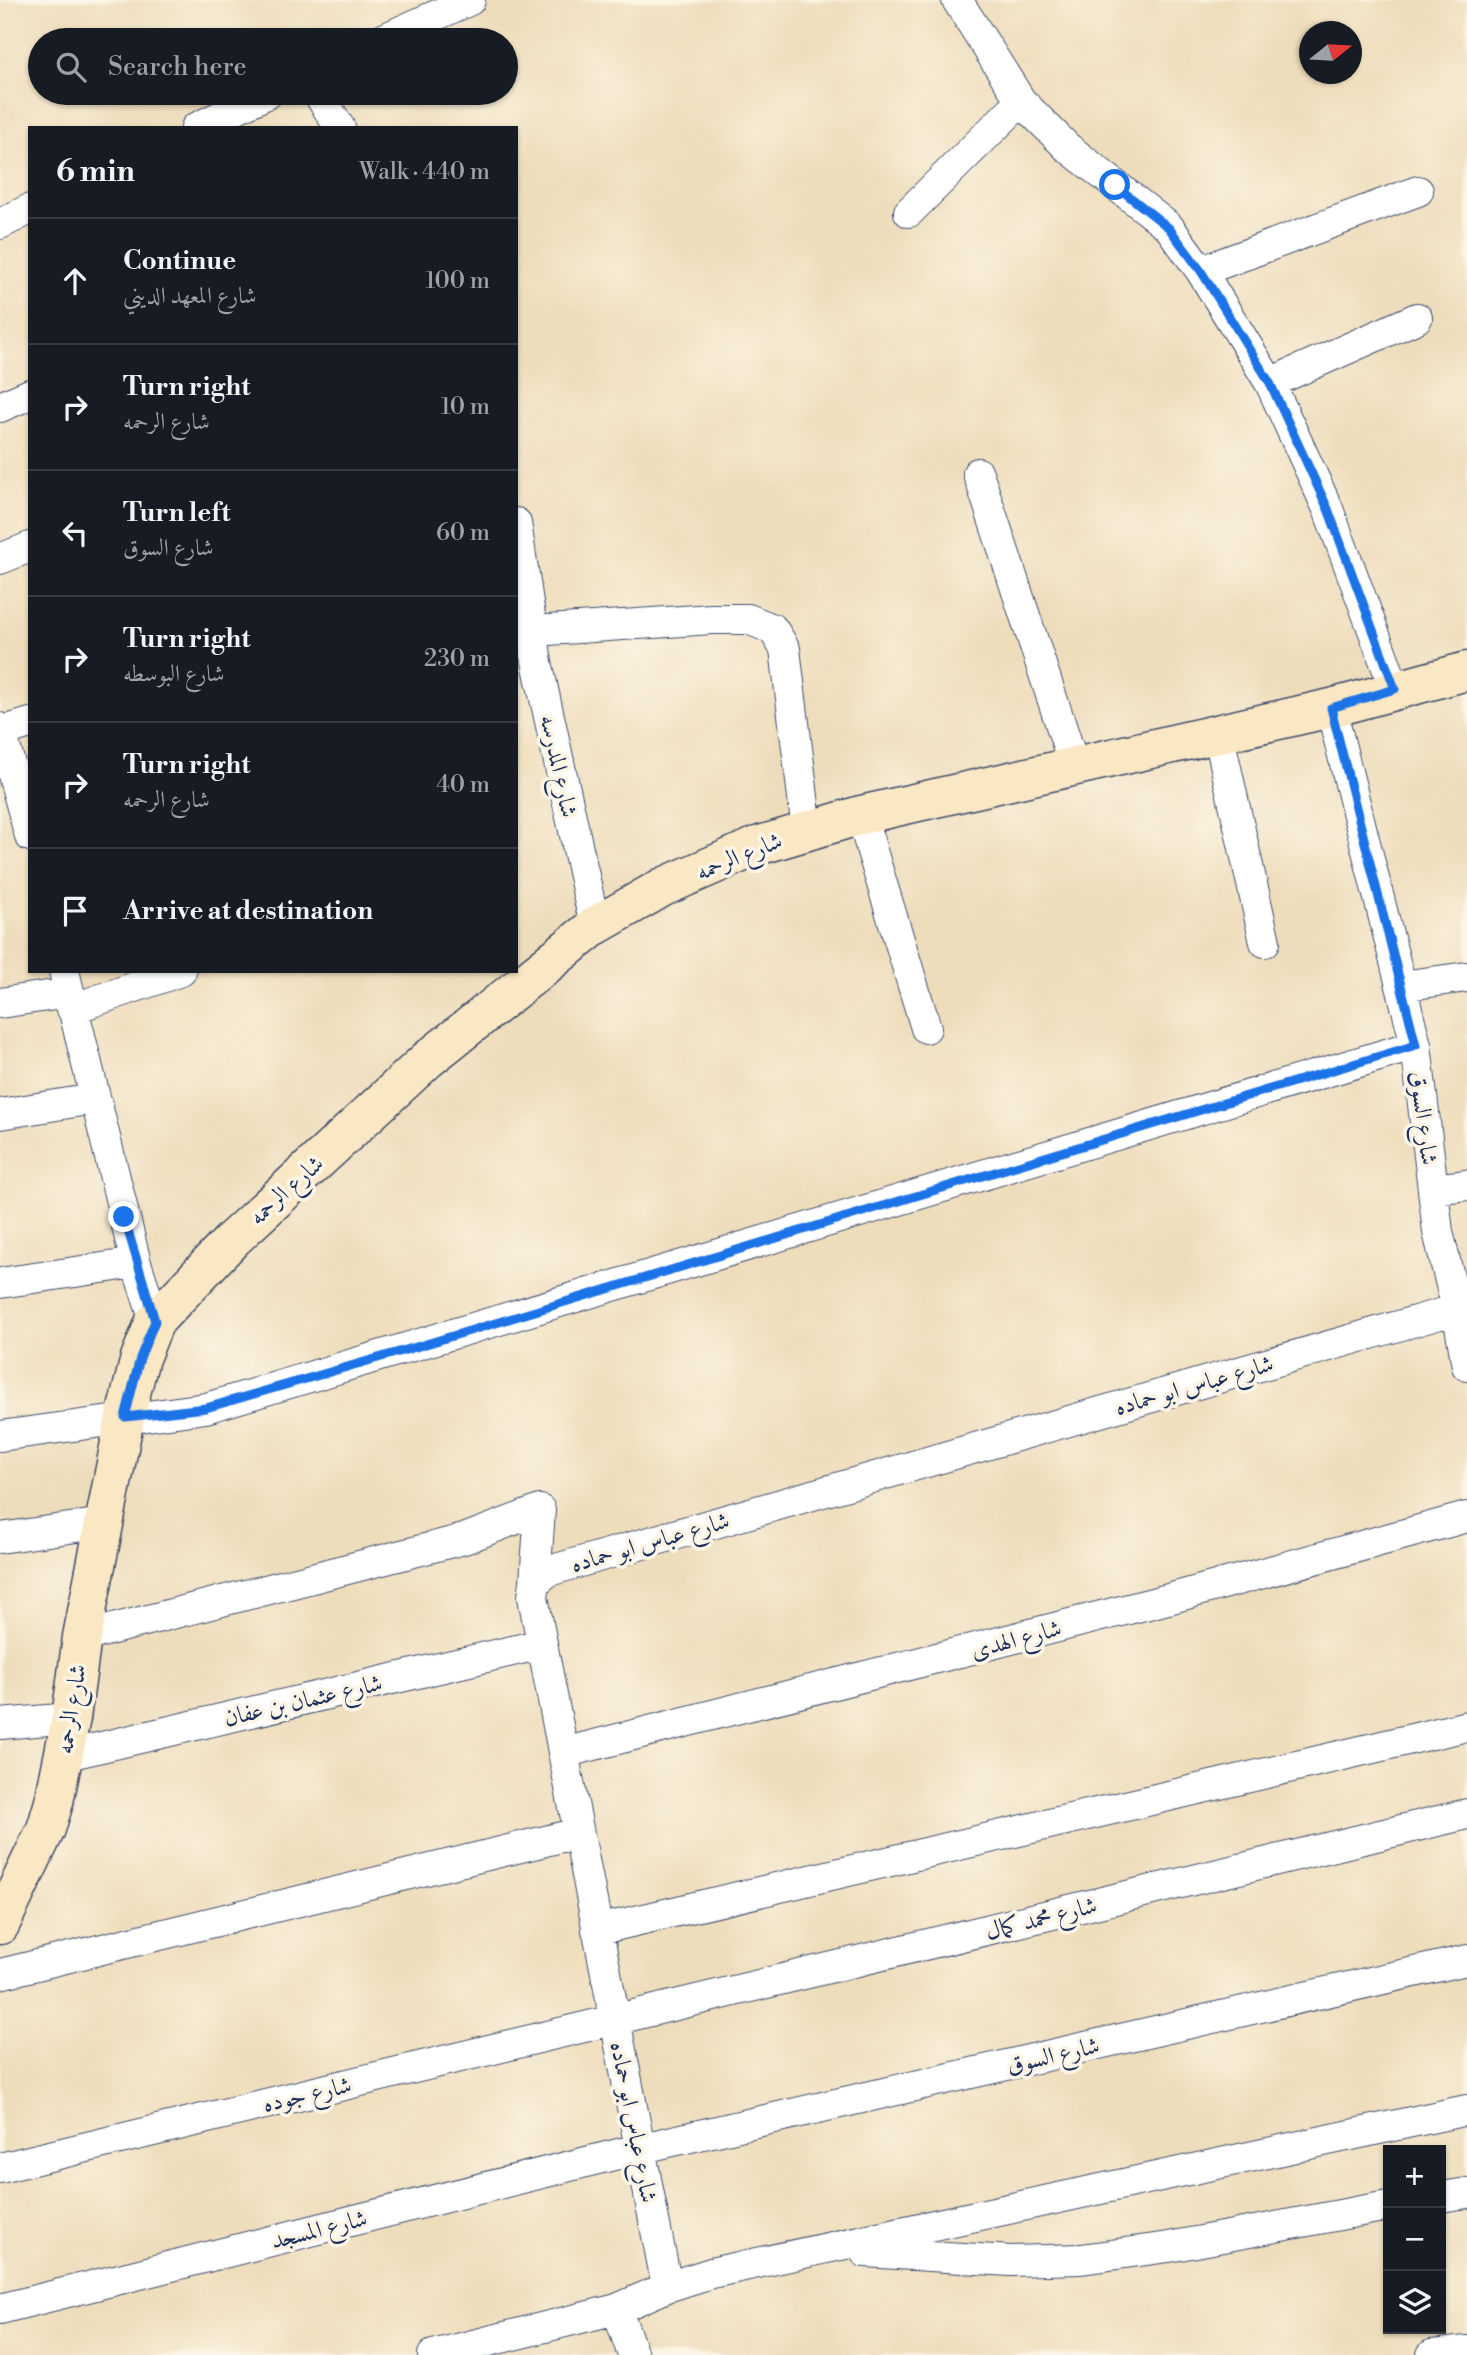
<!DOCTYPE html>
<meta charset="utf-8">
<style>
:root{--surface:#171b24;--page:#20242c;--text:#f1f3f6;--muted:#9ea1a6;--line:#363941}
body{margin:0;font-family:"Libre Bodoni",Amiri,serif;background:var(--page);color:var(--text)}
.controls{position:absolute;right:21px;bottom:21px;display:grid;overflow:hidden;border-radius:0px;box-shadow:0 2px 5px #0004}
.controls button{width:63px;height:63px;display:grid;place-items:center;padding:0;border:0;border-bottom:2px solid var(--line);background:var(--surface);color:var(--text);font:35px sans-serif}
.compass{position:absolute;left:1299px;top:21px;width:63px;height:63px;border-radius:50%;background:var(--surface);box-shadow:0 2px 5px #0004;rotate:72deg}
.stop{position:absolute;width:21px;height:21px;margin:-16px;border:5px solid #1a73e8;border-radius:50%;background:#fff}
.stop.end{background:#1a73e8;border-color:#fff;box-shadow:0 2px 7px #0008}
.list{margin:0;padding:0;list-style:none}
h2{display:flex;justify-content:space-between;align-items:center;height:91px;margin:0;padding:0 28px;font-size:30px}
h2 small{font-size:23px;font-weight:400;color:var(--muted)}
.list li{display:grid;grid-template-columns:46px 1fr auto;gap:21px;align-items:center;box-sizing:border-box;height:126px;padding:0 28px;border-top:2px solid var(--line)}
.list b{display:block;font-size:26px;white-space:nowrap}
.list p{margin:0;font-size:23px;white-space:nowrap;color:var(--muted)}
.list em{font-size:23px;font-style:normal;color:var(--muted)}
.icon{flex:none;width:38px;height:38px;fill:none;stroke:currentColor;stroke-width:2;stroke-linecap:round;stroke-linejoin:round}
.map{position:relative;flex:none;width:1467px;height:2355px;overflow:hidden}
.search{position:absolute;background:var(--surface);box-shadow:0 2px 5px #0004;left:28px;top:28px;width:490px;height:77px;display:flex;align-items:center;gap:18px;box-sizing:border-box;padding:0 24px;border-radius:38px;color:var(--muted);font-size:26px}
.panel{position:absolute;background:var(--surface);box-shadow:0 2px 5px #0004;left:28px;top:126px;width:490px;height:847px;border-radius:0px}
.map>svg:first-child{display:block}
</style>
<div class="map">
<svg width="1467" height="2355" viewBox="0 0 1467 2355">
<rect width="100%" height="100%" fill="#fcf5e5"/>
<filter id="ink" filterUnits="userSpaceOnUse"><feTurbulence type="fractalNoise" baseFrequency=".0143" numOctaves="2"/><feDisplacementMap in="SourceGraphic" scale="14" xChannelSelector="R" yChannelSelector="G"/><feConvolveMatrix kernelMatrix="1 2 1 2 8 2 1 2 1" color-interpolation-filters="sRGB"/></filter>
<filter id="wash" filterUnits="userSpaceOnUse"><feTurbulence type="fractalNoise" baseFrequency=".00686" numOctaves="4" result="noise"/><feDisplacementMap in="SourceGraphic" scale="28" xChannelSelector="R" yChannelSelector="G"/><feGaussianBlur stdDeviation="1.57" result="paint"/><feColorMatrix in="noise" values="0 0 0 0 0 0 0 0 0 0 0 0 0 0 0 0 0 1.4 0 .05"/><feComposite in="paint" operator="in"/></filter>
<g filter="url(#wash)">
<rect width="100%" height="100%" fill="#edb"/>
</g>
<g filter="url(#ink)">
<g fill="none" stroke-linecap="round" stroke-linejoin="round">
<defs>
<path id="street" d="M957,0l64,101 46,46 102,80 32,44 69,112 58,126 67,180
M381,40l89,-40
M318,93l22,35
M196,128l72,-35
M909,212l112,-111
M0,224l30,-15
M1201,271l217,-80
M1270,383l147,-65
M0,407l30,-13
M978,473l96,292
M516,523l21,139 58,264
M0,559l30,-12
M533,631l179,-12h36l25,10 12,20 22,181
M1331,708l85,337 22,187 19,77 10,57
M0,728l30,108
M1,732l29,-9
M1218,732l47,210
M861,815l65,213
M64,971l72,292 19,58
M1401,986l66,-9
M0,1003l68,-10
M72,1009l109,-38
M0,1114l94,-15
M1433,1189l34,-4
M0,1283l136,-20
M0,1436l206,-28 1210,-363
M0,1538l104,-15
M82,1637l382,-98 76,-29 -5,72
M0,1724l71,-6
M563,1753l609,-155 295,-81
M63,1756l479,-112
M597,1930l870,-204
M0,1974l578,-141
M0,2168l1467,-354
M1441,2197l26,-4
M865,2252l146,9 70,-2 88,-12 219,-41
M667,2287l-134,-690 2,-15 14,-11 908,-262
M0,2309l638,-160 829,-189
M617,2309l16,46
M433,2355l184,-46 50,-22 44,-14 756,-163
M1432,2355l35,-4"/>
<path id="secondary" d="M0,1925l46,-96 8,-27 17,-84 11,-81 43,-220 15,-59 15,-37 78,-82 194,-179 168,-134 68,-39 94,-41 104,-31 470,-107 136,-37"/>
</defs>
<use href="#street" stroke="#3b496c" stroke-width="32"/>
<use href="#secondary" stroke="#3b496c" stroke-width="41"/>
<use href="#street" stroke="#fff" stroke-width="30"/>
<use href="#secondary" stroke="#fae7c3" stroke-width="38"/>
</g>
</g>
<g fill="none" stroke-linecap="round" stroke-linejoin="round" filter="url(#ink)">
<path stroke="#1a73e8" stroke-width="9" d="M124,1217l31,104 -15,37 -15,59 81,-9 210,-61 1000,-302 -85,-337 64,-19 -67,-180 -58,-126 -69,-112 -32,-43 -54,-43"/>
</g>
<g text-anchor="middle" stroke-width="7" stroke-linejoin="round" paint-order="stroke">
<g font-size="24" fill="#1b2f5e" stroke="#fcf5e5">
<text transform="translate(559 766) rotate(78)" y="8">شارع المدرسه</text>
<text transform="translate(739 856) rotate(-22)" y="8">شارع الرحمه</text>
<text transform="translate(1424 1118) rotate(83)" y="8">شارع السوق</text>
<text transform="translate(286 1190) rotate(-42)" y="8">شارع الرحمه</text>
<text transform="translate(1194 1385) rotate(-16)" y="8">شارع عباس ابو حماده</text>
<text transform="translate(650 1542) rotate(-16)" y="8">شارع عباس ابو حماده</text>
<text transform="translate(1016 1639) rotate(-15)" y="8">شارع الهدى</text>
<text transform="translate(303 1700) rotate(-13)" y="8">شارع عثمان بن عفان</text>
<text transform="translate(71 1709) rotate(-81)" y="8">شارع الرحمه</text>
<text transform="translate(1041 1918) rotate(-14)" y="8">شارع محمد كمال</text>
<text transform="translate(1053 2055) rotate(-13)" y="8">شارع السوق</text>
<text transform="translate(307 2094) rotate(-13)" y="8">شارع جوده</text>
<text transform="translate(634 2122) rotate(79)" y="8">شارع عباس ابو حماده</text>
<text transform="translate(319 2229) rotate(-14)" y="8">شارع المسجد</text>
</g>
</g>
</svg>
<div class="controls">
<button>+</button>
<button>−</button>
<button><svg class="icon" aria-label="layers" viewBox="0 0 24 24"><path d="M12 4l9 5-9 5-9-5zM3 14l9 5 9-5"/></svg></button>
</div>
<svg class="compass" viewBox="-18 -18 36 36"><path d="M0-13l5 13h-10z" fill="#e53935"/><path d="M0 13l5-13h-10z" fill="#9ea1a6"/></svg>
<div class="stop" style="left:1115px;top:185px"></div>
<div class="stop end" style="left:124px;top:1217px"></div>
<div class="search"><svg class="icon" aria-label="search" viewBox="0 0 24 24"><circle cx="10" cy="10" r="6"/><path d="M15 15l6 6"/></svg>Search here</div>
<section class="panel">
<h2>6 min<small>Walk · 440 m</small></h2>
<ul class="list">
<li><svg class="icon" aria-label="ahead" viewBox="0 0 24 24"><path d="M12 20V5M6 11l6-6 6 6"/></svg><div><b>Continue</b><p>شارع المعهد الديني</p></div><em>100 m</em></li>
<li><svg class="icon" aria-label="right" viewBox="0 0 24 24"><path d="M7 20v-9h11M14 6l5 5-5 5"/></svg><div><b>Turn right</b><p>شارع الرحمه</p></div><em>10 m</em></li>
<li><svg class="icon" aria-label="left" viewBox="0 0 24 24"><path d="M17 20v-9H6M10 6l-5 5 5 5"/></svg><div><b>Turn left</b><p>شارع السوق</p></div><em>60 m</em></li>
<li><svg class="icon" aria-label="right" viewBox="0 0 24 24"><path d="M7 20v-9h11M14 6l5 5-5 5"/></svg><div><b>Turn right</b><p>شارع البوسطه</p></div><em>230 m</em></li>
<li><svg class="icon" aria-label="right" viewBox="0 0 24 24"><path d="M7 20v-9h11M14 6l5 5-5 5"/></svg><div><b>Turn right</b><p>شارع الرحمه</p></div><em>40 m</em></li>
<li><svg class="icon" aria-label="arrive" viewBox="0 0 24 24"><path d="M6 21V4h12l-3 4 3 4H6"/></svg><div><b>Arrive at destination</b></div></li>
</ul>
</section>
</div>
